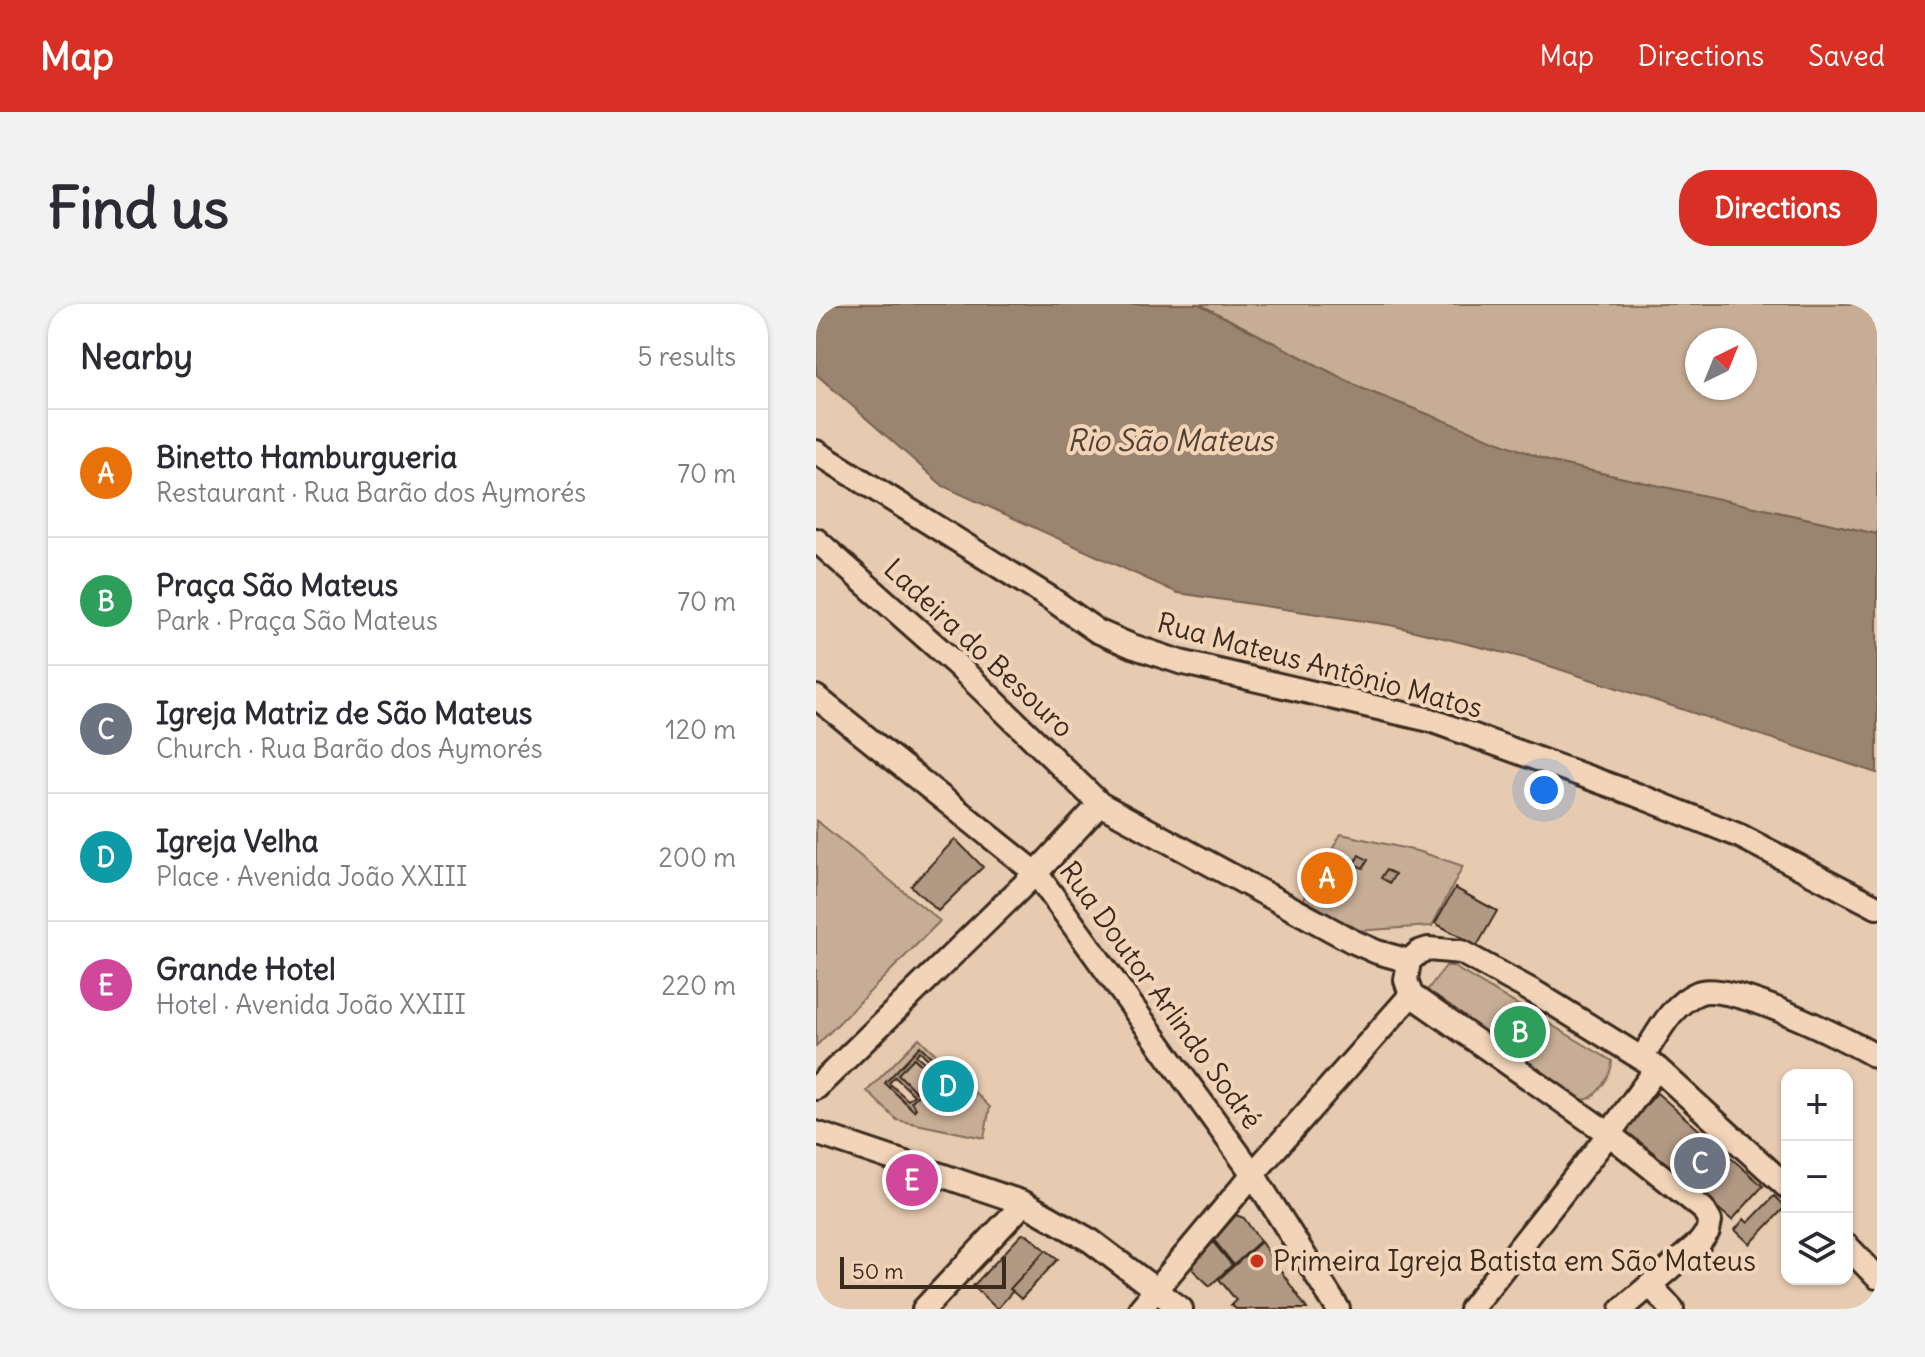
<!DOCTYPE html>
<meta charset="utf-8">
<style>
:root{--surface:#fff;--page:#f2f2f3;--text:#2b2b33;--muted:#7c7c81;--line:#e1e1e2;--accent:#d93025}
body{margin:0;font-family:Delius,sans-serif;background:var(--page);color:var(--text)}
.controls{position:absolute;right:24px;bottom:24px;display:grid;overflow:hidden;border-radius:16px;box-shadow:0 2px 6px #0004}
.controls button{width:72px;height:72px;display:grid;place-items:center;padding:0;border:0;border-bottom:2px solid var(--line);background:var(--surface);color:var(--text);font:40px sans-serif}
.compass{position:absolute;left:869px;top:24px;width:72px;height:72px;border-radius:50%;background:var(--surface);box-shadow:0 2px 6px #0004;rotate:43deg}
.scale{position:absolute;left:24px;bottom:20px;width:166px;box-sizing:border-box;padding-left:8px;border:4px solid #3b2a1e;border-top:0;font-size:22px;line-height:28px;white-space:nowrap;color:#3b2a1e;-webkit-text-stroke:6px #f2d5b9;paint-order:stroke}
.you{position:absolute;left:728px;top:486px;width:28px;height:28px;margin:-20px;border:6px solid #fff;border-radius:50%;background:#1a73e8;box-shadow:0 0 0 12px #1a73e833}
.badge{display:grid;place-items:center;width:52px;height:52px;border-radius:50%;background:var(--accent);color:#fff;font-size:26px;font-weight:700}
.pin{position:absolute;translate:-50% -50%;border:4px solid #fff;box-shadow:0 2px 8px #0006}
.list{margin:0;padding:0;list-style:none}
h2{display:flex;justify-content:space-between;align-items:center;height:104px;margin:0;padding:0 32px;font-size:34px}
h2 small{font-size:26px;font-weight:400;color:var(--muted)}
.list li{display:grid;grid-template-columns:52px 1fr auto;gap:24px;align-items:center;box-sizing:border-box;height:128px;padding:0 32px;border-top:2px solid var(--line)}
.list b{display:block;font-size:30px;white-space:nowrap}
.list p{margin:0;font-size:26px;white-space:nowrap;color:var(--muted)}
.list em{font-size:26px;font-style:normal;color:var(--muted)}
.icon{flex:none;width:44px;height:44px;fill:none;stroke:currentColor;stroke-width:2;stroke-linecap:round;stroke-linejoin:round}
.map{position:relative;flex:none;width:1061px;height:1005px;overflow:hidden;border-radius:32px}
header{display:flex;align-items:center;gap:48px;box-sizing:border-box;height:112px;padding:0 40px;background:var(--accent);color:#fff}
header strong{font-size:38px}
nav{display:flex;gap:44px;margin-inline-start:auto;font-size:28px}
.intro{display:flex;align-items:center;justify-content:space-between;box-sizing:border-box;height:192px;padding:0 48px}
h1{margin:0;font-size:56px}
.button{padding:20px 36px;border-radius:32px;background:var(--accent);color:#fff;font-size:28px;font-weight:700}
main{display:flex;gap:48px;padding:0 48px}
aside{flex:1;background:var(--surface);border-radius:32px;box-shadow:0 2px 6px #0004}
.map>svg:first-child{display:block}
</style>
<header>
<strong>Map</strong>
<nav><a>Map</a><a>Directions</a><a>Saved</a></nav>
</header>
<div class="intro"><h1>Find us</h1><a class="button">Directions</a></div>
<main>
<aside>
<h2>Nearby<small>5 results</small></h2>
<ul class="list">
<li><span class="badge" style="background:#e8710a">A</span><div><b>Binetto Hamburgueria</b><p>Restaurant · Rua Barão dos Aymorés</p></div><em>70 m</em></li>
<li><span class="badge" style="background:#2e9e5b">B</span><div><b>Praça São Mateus</b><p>Park · Praça São Mateus</p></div><em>70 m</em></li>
<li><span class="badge" style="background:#6b7280">C</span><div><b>Igreja Matriz de São Mateus</b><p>Church · Rua Barão dos Aymorés</p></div><em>120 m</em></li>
<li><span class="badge" style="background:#0f9aa8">D</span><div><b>Igreja Velha</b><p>Place · Avenida João XXIII</p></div><em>200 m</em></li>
<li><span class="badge" style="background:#d1479c">E</span><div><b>Grande Hotel</b><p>Hotel · Avenida João XXIII</p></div><em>220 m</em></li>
</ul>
</aside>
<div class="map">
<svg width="1061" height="1005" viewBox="0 0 1061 1005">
<rect width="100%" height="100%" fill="#e7cbb0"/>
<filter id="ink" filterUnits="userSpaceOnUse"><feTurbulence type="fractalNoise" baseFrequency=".0125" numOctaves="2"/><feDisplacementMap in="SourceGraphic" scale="16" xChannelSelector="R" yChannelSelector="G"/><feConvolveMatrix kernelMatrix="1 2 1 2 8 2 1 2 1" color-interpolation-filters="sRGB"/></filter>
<g filter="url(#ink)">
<path fill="#c7ad95" stroke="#816c5a" stroke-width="2" fill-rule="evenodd" d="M383,0h678v230l-326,-72 -188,-73zM881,36h48v48h-48z
M0,516l124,101 -124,125z
M525,530l80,18 42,14 -31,60 -78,5 -52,-29z
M630,662h6l160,95c0,14 -17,41 -31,39l-142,-93 -8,-9 -3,-9z
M103,734l71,69 -6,31 -87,-18 -30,-29zM104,743l26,29 -5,-5 -31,32 4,7 -29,-27z
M98,754l18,17 -16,17 -18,-18z"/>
<path fill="#9c8570" stroke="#75614f" stroke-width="2" d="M0,0h383l164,85 188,73 326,72v239l-352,-115 -135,-33 -212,-32 -235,-107 -127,-112z"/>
<path fill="#b19983" stroke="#3b2a1e" stroke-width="2" fill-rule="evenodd" d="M139,535l28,28 -45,44 -27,-25z
M514,551l16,9 -22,38 -16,-9z
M543,551l9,5 -5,8 -9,-4z
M570,566l9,4 -5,9 -9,-5z
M639,584l42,23 -20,35 -42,-23z
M104,742l29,28 -3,3 -5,-6 -30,31 5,6 -2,3 -29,-28zM104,747l18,18 -3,3 -19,-17zM98,754l18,17 -16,17 -18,-18zM79,773l19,18 -6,5 -19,-17z
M841,789l106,93 -31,34 -108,-90z
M958,892l11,11 -35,37 -15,-14 9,-11 4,4z
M420,911l8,3 16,23 -26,24 -20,-25z
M206,930l6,1 18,15 -36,39 3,2 -16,18 -24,-23z
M397,938l19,23 -22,21 -17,-16 1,-7z
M445,938l46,67h-71l-5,-4 5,-5 -17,-21z
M230,946l12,9 -37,40 -11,-10z"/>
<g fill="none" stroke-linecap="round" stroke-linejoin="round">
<defs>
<path id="minor" d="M0,148l234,146 47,33 35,15 48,16 250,58 207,75 103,41 137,71
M0,236l141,125 143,139 252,137 25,11 32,9
M0,393l220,176 217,301 85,135
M593,657l-3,19 5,15 198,139 94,75 7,12 -2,10 -8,11 -78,67
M593,657l10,-9 9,-3 33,3 75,41 121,75 130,119
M826,754c15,-23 29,-54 56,-65 30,-13 149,46 179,64
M0,784l220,-215 64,-69
M0,829l208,70 67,38 90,68
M1031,942l30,31
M834,981l22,24
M108,1005l100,-106
M324,1005l113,-135 158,-179
M655,1005l138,-175 48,-66"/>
</defs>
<use href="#minor" stroke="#3b2a1e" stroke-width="28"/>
<use href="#minor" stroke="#f2d5b9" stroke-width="22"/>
</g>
</g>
<circle fill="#c8321e" stroke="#f2d5b9" stroke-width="3" cx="441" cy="957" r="8"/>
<g text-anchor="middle" stroke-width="8" stroke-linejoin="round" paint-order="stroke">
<g font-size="28" fill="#3b2a1e" stroke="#f2d5b9">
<text transform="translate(163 344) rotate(43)" y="10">Ladeira do Besouro</text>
<text transform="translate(504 361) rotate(15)" y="10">Rua Mateus Antônio Matos</text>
<text transform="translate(345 691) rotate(54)" y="10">Rua Doutor Arlindo Sodré</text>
</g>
<g font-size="28" fill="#3b2a1e" stroke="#f2d5b9" text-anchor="start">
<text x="457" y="967">Primeira Igreja Batista em São Mateus</text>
</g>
<g font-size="30" font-style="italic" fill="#534132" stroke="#f2d5b9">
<text x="354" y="147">Rio São Mateus</text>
</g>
</g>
</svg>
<div class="controls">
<button>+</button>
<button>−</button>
<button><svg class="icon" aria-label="layers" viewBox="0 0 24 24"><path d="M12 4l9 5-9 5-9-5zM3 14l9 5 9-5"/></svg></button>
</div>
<svg class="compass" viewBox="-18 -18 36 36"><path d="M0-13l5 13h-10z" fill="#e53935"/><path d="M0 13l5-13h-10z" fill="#7c7c81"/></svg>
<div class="scale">50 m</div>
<div class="you"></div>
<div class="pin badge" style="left:511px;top:574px;background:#e8710a">A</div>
<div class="pin badge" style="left:704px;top:728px;background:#2e9e5b">B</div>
<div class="pin badge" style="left:884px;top:859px;background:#6b7280">C</div>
<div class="pin badge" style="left:132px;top:782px;background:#0f9aa8">D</div>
<div class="pin badge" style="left:96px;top:876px;background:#d1479c">E</div>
</div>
</main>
